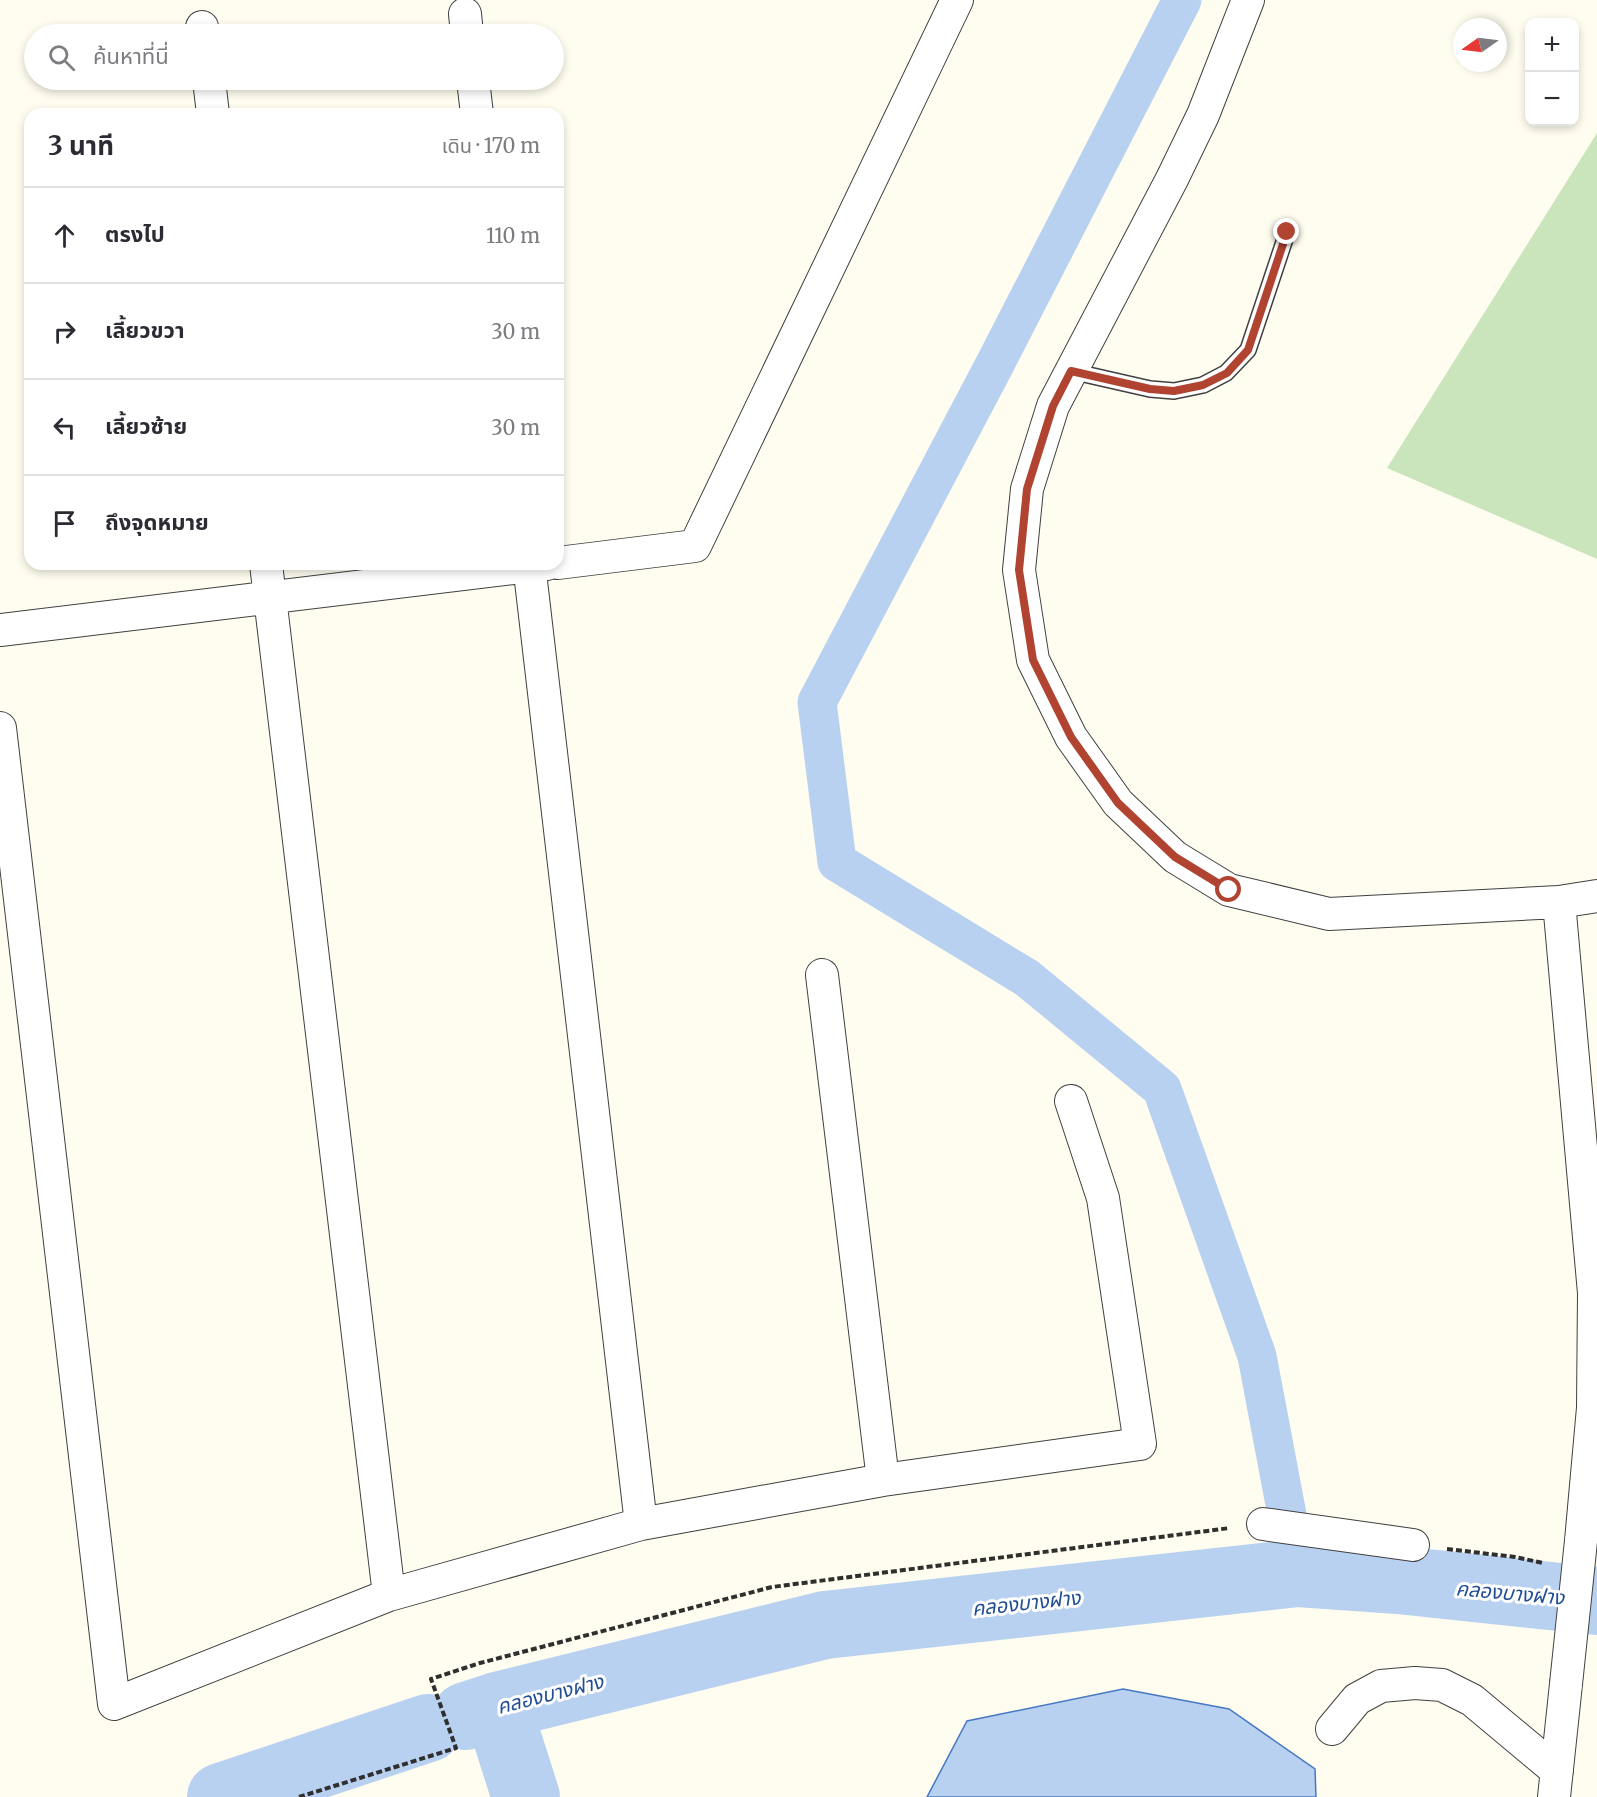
<!DOCTYPE html>
<html lang="th">
<meta charset="utf-8">
<style>
:root{--surface:#fff;--page:#f2f2f3;--text:#2b2b33;--muted:#7c7c81;--line:#e1e1e2}
body{margin:0;font-family:Merriweather,"Noto Sans Thai",serif;background:var(--page);color:var(--text)}
.controls{position:absolute;right:18px;top:18px;display:grid;overflow:hidden;border-radius:12px;box-shadow:0 3px 9px #0003}
.controls button{width:54px;height:54px;display:grid;place-items:center;padding:0;border:0;border-bottom:2px solid var(--line);background:var(--surface);color:var(--text);font:30px sans-serif}
.compass{position:absolute;left:1453px;top:18px;width:54px;height:54px;border-radius:50%;background:var(--surface);box-shadow:0 3px 9px #0003;rotate:256deg}
.stop{position:absolute;width:18px;height:18px;margin:-14px;border:4px solid #b14331;border-radius:50%;background:#fff}
.stop.end{background:#b14331;border-color:#fff;box-shadow:0 2px 6px #0008}
.list{margin:0;padding:0;list-style:none}
h2{display:flex;justify-content:space-between;align-items:center;height:78px;margin:0;padding:0 24px;font-size:26px}
h2 small{font-size:20px;font-weight:400;color:var(--muted)}
.list li{display:grid;grid-template-columns:39px 1fr auto;gap:18px;align-items:center;box-sizing:border-box;height:96px;padding:0 24px;border-top:2px solid var(--line)}
.list b{display:block;font-size:22px;white-space:nowrap}
.list em{font-size:20px;font-style:normal;color:var(--muted)}
.icon{flex:none;width:33px;height:33px;fill:none;stroke:currentColor;stroke-width:2;stroke-linecap:round;stroke-linejoin:round}
.map{position:relative;flex:none;width:1597px;height:1797px;overflow:hidden}
.search{position:absolute;background:var(--surface);box-shadow:0 3px 9px #0003;left:24px;top:24px;width:540px;height:66px;display:flex;align-items:center;gap:15px;box-sizing:border-box;padding:0 21px;border-radius:33px;color:var(--muted);font-size:22px}
.panel{position:absolute;background:var(--surface);box-shadow:0 3px 9px #0003;left:24px;top:108px;width:540px;height:462px;border-radius:18px}
.map>svg:first-child{display:block}
</style>
<div class="map">
<svg width="1597" height="1797" viewBox="0 0 1597 1797">
<rect width="100%" height="100%" fill="#fefdef"/>
<path fill="#cae5bc" d="M1597,133v426l-210,-91z"/>
<path fill="#b8d1f1" stroke="#4679c1" stroke-width="1.5" d="M1123,1689l106,20 86,60 1,28h-389l40,-76z"/>
<g fill="none" stroke-linecap="round" stroke-linejoin="round">
<path stroke="#b8d1f1" stroke-width="39" d="M1182,0l-186,362 -179,340 20,160 190,116 135,111 95,267 41,217"/>
<path stroke="#b8d1f1" stroke-width="68" d="M497,1706l29,91
M466,1716l31,-10 328,-81 473,-52 100,7 199,21
M221,1797l207,-69"/>
<defs>
<path id="lane" d="M1071,371l79,18 24,2 29,-6 23,-12 22,-23 39,-117"/>
<path id="street" d="M1248,0l-45,115 -31,64 -119,227 -26,83 -8,81 14,90 38,77 47,66 57,54 54,33 100,24 230,-12 38,-6
M465,14l2,20
M202,27l1,7
M209,80l4,34
M473,80l4,34
M558,563l137,-17 262,-546
M266,564l123,1031
M529,564l112,960
M0,630l547,-66
M0,728l114,976 275,-109 252,-71 242,-44 257,-36 -37,-246 -32,-97
M1559,902l35,391 -1,115 -12,133
M822,975l61,505
M1263,1524l150,21
M1332,1729l25,-30 24,-13 34,-3 27,2 30,15 85,71
M1554,1797l12,-113"/>
</defs>
<use href="#lane" stroke="#404040" stroke-width="18"/>
<use href="#street" stroke="#404040" stroke-width="34"/>
<path stroke="#2f2f2f" stroke-width="4" stroke-dasharray="6 3" stroke-linecap="butt" d="M1447,1549l68,8 28,6
M299,1797l157,-49 -25,-69 49,-16 292,-76 458,-59"/>
<use href="#lane" stroke="#fff" stroke-width="15"/>
<use href="#street" stroke="#fff" stroke-width="32"/>
<defs>
<path id="street-bridge" d="M1566,1684l15,-143"/>
</defs>
<use href="#street-bridge" stroke="#404040" stroke-width="34" stroke-linecap="butt"/>
<use href="#street-bridge" stroke="#fff" stroke-width="32"/>
</g>
<g fill="none" stroke-linecap="round" stroke-linejoin="round">
<path stroke="#b14331" stroke-width="8" d="M1229,890l-54,-33 -57,-54 -47,-66 -38,-77 -14,-90 8,-81 26,-83 18,-35 79,18 24,2 29,-6 24,-12 21,-23 39,-118"/>
</g>
<g text-anchor="middle" stroke-width="6" stroke-linejoin="round" paint-order="stroke">
<g font-size="20" font-style="italic" fill="#214d94" stroke="#fff">
<text transform="translate(1510 1593) rotate(5)" y="7">คลองบางฝาง</text>
<text transform="translate(1026 1603) rotate(-6)" y="7">คลองบางฝาง</text>
<text transform="translate(550 1694) rotate(-14)" y="7">คลองบางฝาง</text>
</g>
</g>
</svg>
<div class="controls">
<button>+</button>
<button>−</button>
</div>
<svg class="compass" viewBox="-18 -18 36 36"><path d="M0-13l5 13h-10z" fill="#e53935"/><path d="M0 13l5-13h-10z" fill="#7c7c81"/></svg>
<div class="stop" style="left:1229px;top:890px"></div>
<div class="stop end" style="left:1287px;top:232px"></div>
<div class="search"><svg class="icon" aria-label="search" viewBox="0 0 24 24"><circle cx="10" cy="10" r="6"/><path d="M15 15l6 6"/></svg>ค้นหาที่นี่</div>
<section class="panel">
<h2>3 นาที<small>เดิน · 170 m</small></h2>
<ul class="list">
<li><svg class="icon" aria-label="ahead" viewBox="0 0 24 24"><path d="M12 20V5M6 11l6-6 6 6"/></svg><div><b>ตรงไป</b></div><em>110 m</em></li>
<li><svg class="icon" aria-label="right" viewBox="0 0 24 24"><path d="M7 20v-9h11M14 6l5 5-5 5"/></svg><div><b>เลี้ยวขวา</b></div><em>30 m</em></li>
<li><svg class="icon" aria-label="left" viewBox="0 0 24 24"><path d="M17 20v-9H6M10 6l-5 5 5 5"/></svg><div><b>เลี้ยวซ้าย</b></div><em>30 m</em></li>
<li><svg class="icon" aria-label="arrive" viewBox="0 0 24 24"><path d="M6 21V4h12l-3 4 3 4H6"/></svg><div><b>ถึงจุดหมาย</b></div></li>
</ul>
</section>
</div>
